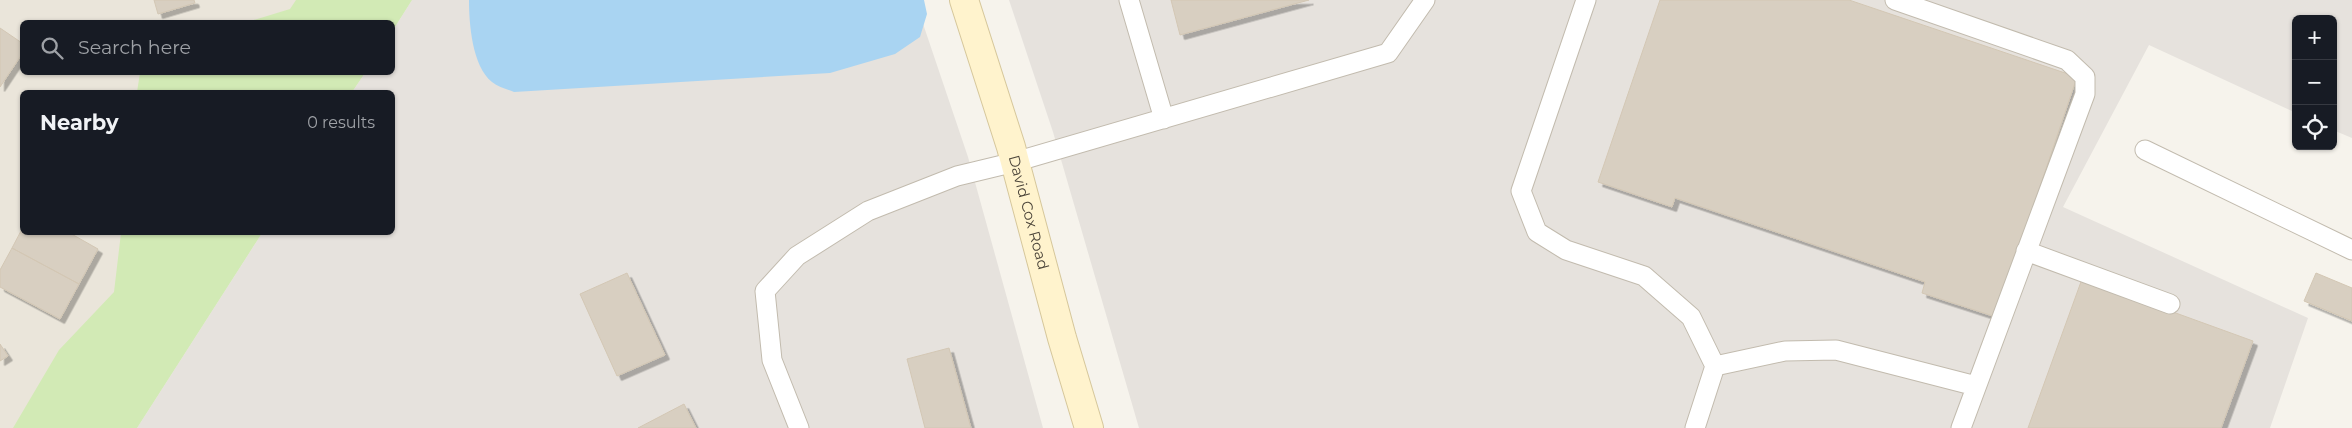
<!DOCTYPE html>
<meta charset="utf-8">
<style>
:root{--surface:#171b24;--page:#242831;--text:#f1f3f6;--muted:#9ea1a6;--line:#363941}
body{margin:0;font-family:Montserrat,sans-serif;background:var(--page);color:var(--text)}
.controls{position:absolute;right:15px;top:15px;display:grid;overflow:hidden;border-radius:8px;box-shadow:0 1px 4px #0004}
.controls button{width:45px;height:45px;display:grid;place-items:center;padding:0;border:0;border-bottom:1px solid var(--line);background:var(--surface);color:var(--text);font:25px sans-serif}
.list{margin:0;padding:0;list-style:none}
h2{display:flex;justify-content:space-between;align-items:center;height:65px;margin:0;padding:0 20px;font-size:21px}
h2 small{font-size:16px;font-weight:400;color:var(--muted)}
.icon{flex:none;width:28px;height:28px;fill:none;stroke:currentColor;stroke-width:2;stroke-linecap:round;stroke-linejoin:round}
.map{position:relative;flex:none;width:2352px;height:428px;overflow:hidden}
.search{position:absolute;background:var(--surface);box-shadow:0 1px 4px #0004;left:20px;top:20px;width:375px;height:55px;display:flex;align-items:center;gap:12px;box-sizing:border-box;padding:0 18px;border-radius:8px;color:var(--muted);font-size:19px}
.panel{position:absolute;background:var(--surface);box-shadow:0 1px 4px #0004;left:20px;top:90px;width:375px;height:145px;border-radius:8px}
.map>svg:first-child{display:block}
</style>
<div class="map">
<svg width="2352" height="428" viewBox="0 0 2352 428">
<defs>
<filter id="shadow"><feDropShadow dx="4.5" dy="4.5" stdDeviation="0" flood-color="#0004"/></filter>
</defs>
<rect width="100%" height="100%" fill="#f6f3ec"/>
<path fill="#eae5da" d="M0,0h412l-19,30 -1,-8h-370v50l343,1 -13,19h-330v140l240,1 -125,195h-137z"/>
<path fill="#e6e2dd" d="M412,0h503l53,157 75,271h-906l125,-195 130,-1v-140h-40l13,-19 27,-1 1,-42z
M1009,0h1343v138l-19,-8v-111h-37v94l-147,-68 -86,162 245,111 -38,110h-1131l-86,-296z"/>
<path fill="#d2eab5" d="M296,0h116l-19,30 -1,-8h-145l43,-13z
M140,73v-1l225,1 -13,19h-215z
M121,233h141l-125,195h-124l46,-78 55,-58z"/>
<path fill="#a9d4f2" d="M469,0h455l3,14 -7,23 -25,17 -65,19 -316,19c-7,-3 -16,-5 -22,-10 -20,-16 -23,-59 -23,-82z"/>
<path fill="#d8cfc1" stroke="#d3c7b4" filter="url(#shadow)" d="M154,0h40l1,3 -37,11z
M1171,0h138l-129,35z
M1660,0h189l228,77 -81,240 -74,-24 3,-11 -250,-84 -3,9 -74,-25z
M0,28l22,15v11l-22,33z
M22,229v3h46l30,17 -19,35 -67,-36z
M12,248l67,36 -19,35 -60,-32v-17z
M627,273l38,82 -48,21 -37,-82z
M2316,273l36,15v33l-48,-20z
M2082,279l171,62 -32,87h-193z
M0,344l8,12 -8,5z
M949,348l22,80h-46l-18,-69z
M684,404l12,24h-58z"/>
<g fill="none" stroke-linecap="round" stroke-linejoin="round">
<defs>
<path id="lane" d="M1129,0l35,119
M1586,0l-65,191 16,41 29,18 78,26 47,41 24,49 -20,62
M1895,0l172,60 18,17v17l-124,334
M2145,150l207,100
M2026,251l144,53
M1715,366l70,-15 51,-1 140,36
M799,428l-27,-68 -7,-69 32,-35 71,-45 89,-35 58,-14 373,-109 37,-53"/>
<g id="secondary">
<path id="s1" d="M964,0l47,147 51,191 27,90"/>
</g>
</defs>
<use href="#lane" stroke="#c2bbae" stroke-width="21"/>
<use href="#secondary" stroke="#d6c79b" stroke-width="30"/>
<use href="#lane" stroke="#fff" stroke-width="19"/>
<use href="#secondary" stroke="#fff3cd" stroke-width="28"/>
</g>
<g text-anchor="middle" stroke-width="4" stroke-linejoin="round" paint-order="stroke">
<g font-size="15" fill="#4b4439" stroke="#fff">
<text dy="5" stroke="none"><textPath href="#s1" startOffset="222">David Cox Road</textPath></text>
</g>
</g>
</svg>
<div class="controls">
<button>+</button>
<button>−</button>
<button><svg class="icon" aria-label="locate" viewBox="0 0 24 24"><circle cx="12" cy="12" r="6"/><path d="M12 2v4M12 18v4M2 12h4M18 12h4"/></svg></button>
</div>
<div class="search"><svg class="icon" aria-label="search" viewBox="0 0 24 24"><circle cx="10" cy="10" r="6"/><path d="M15 15l6 6"/></svg>Search here</div>
<section class="panel">
<h2>Nearby<small>0 results</small></h2>
<ul class="list">
</ul>
</section>
</div>
